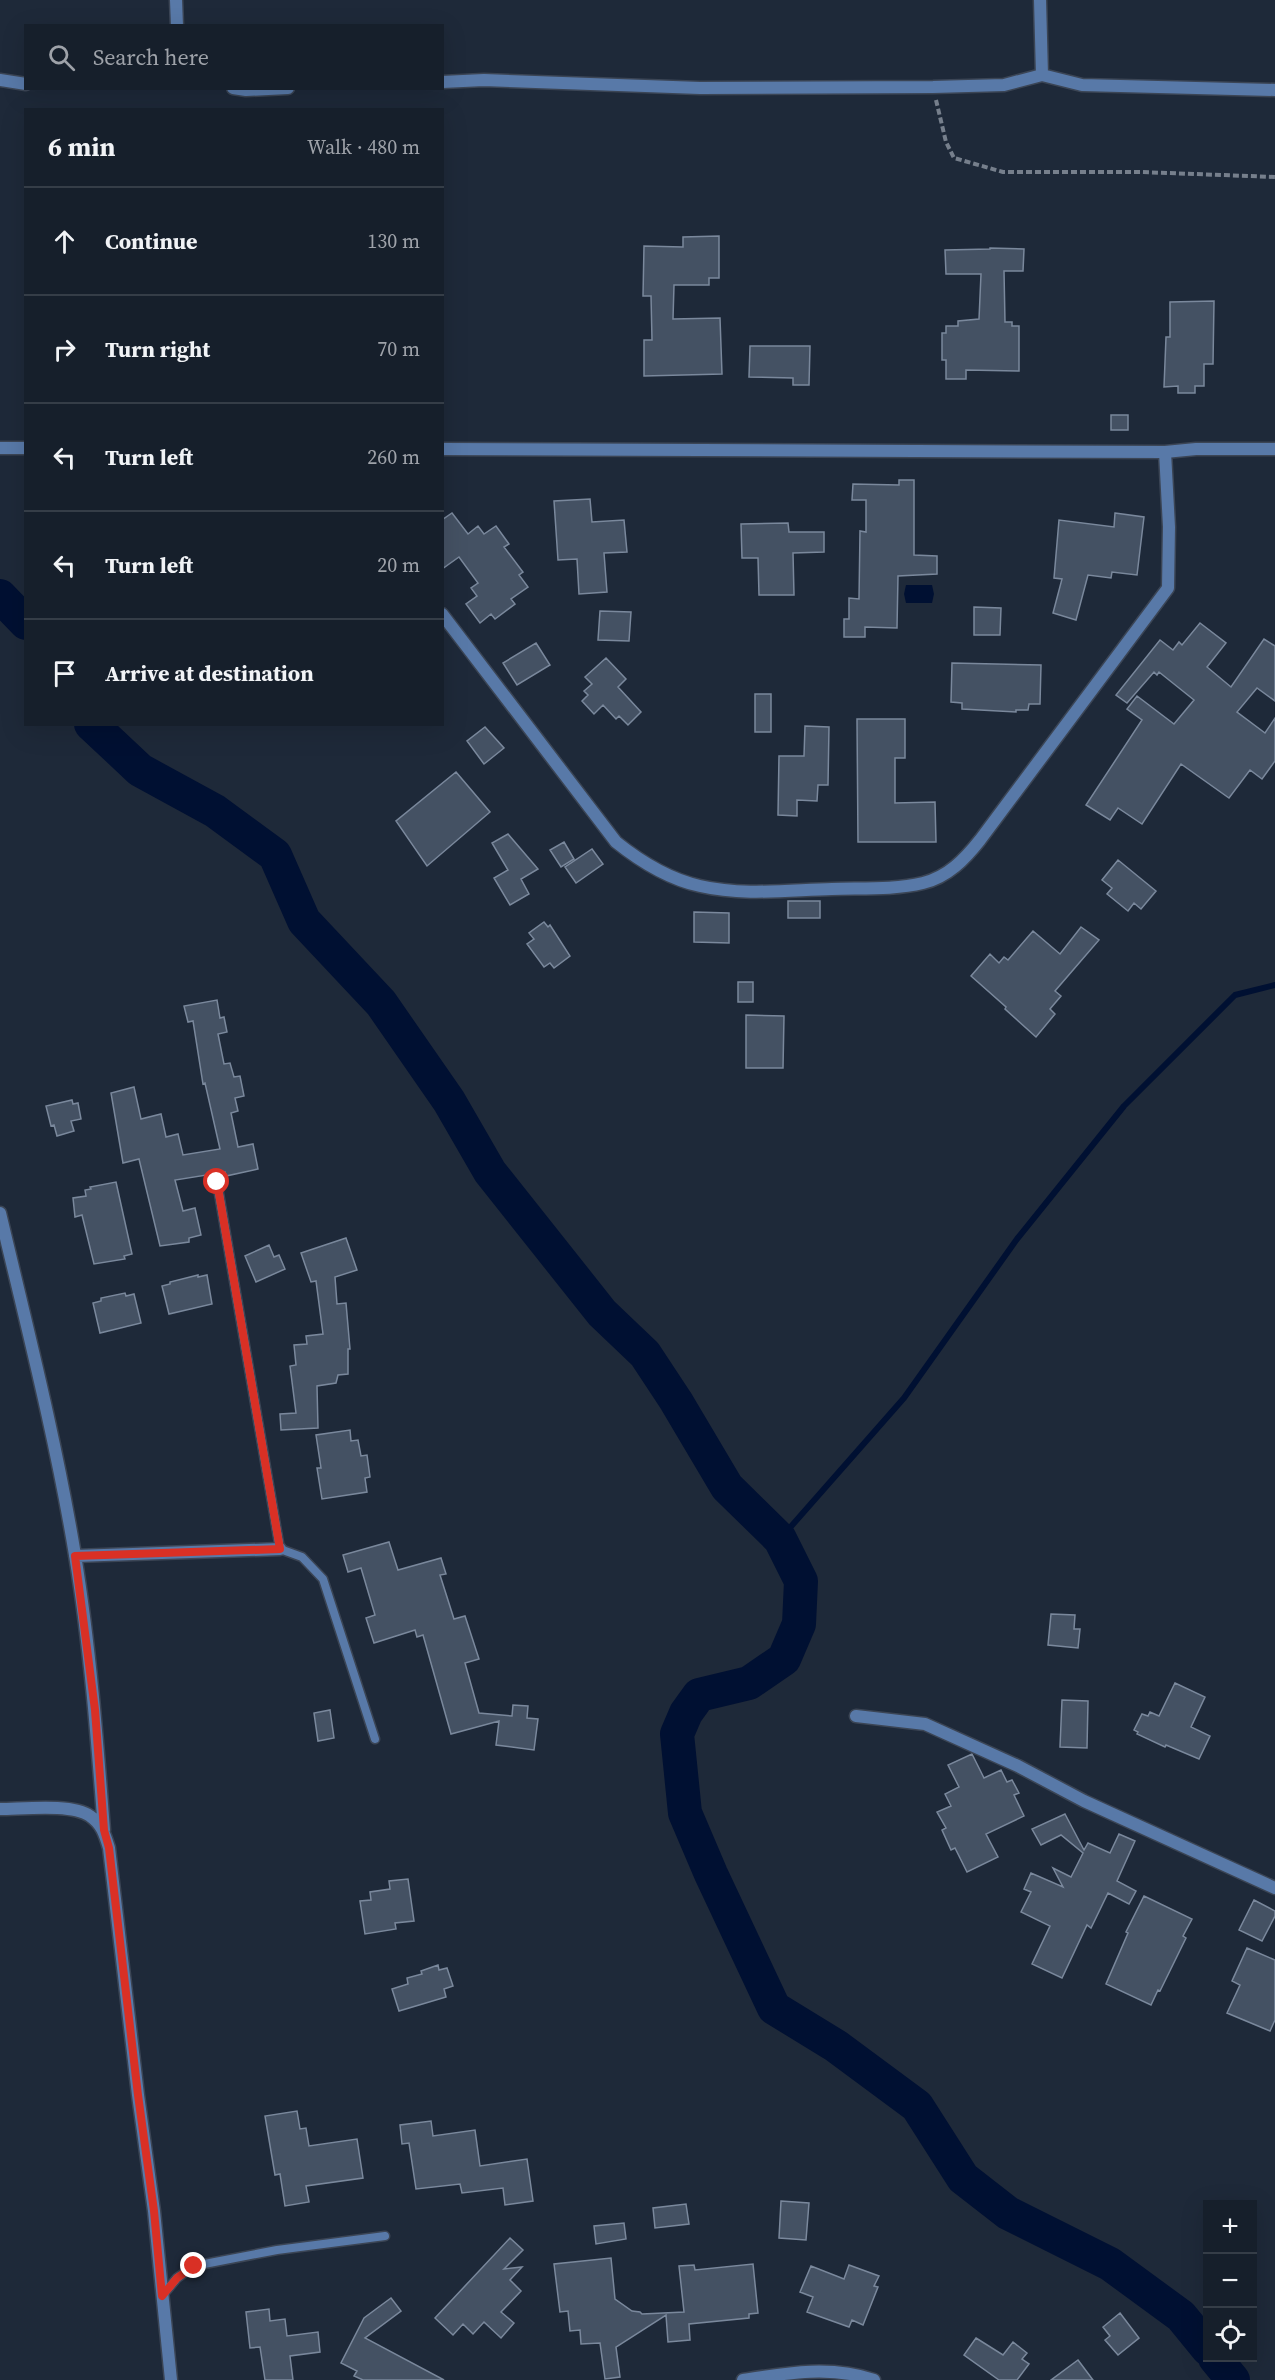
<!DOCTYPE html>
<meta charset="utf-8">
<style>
:root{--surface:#161f2b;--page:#1f2733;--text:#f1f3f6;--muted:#9ea2a9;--line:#353d47}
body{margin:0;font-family:"Source Serif 4",serif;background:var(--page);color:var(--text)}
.controls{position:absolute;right:18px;bottom:18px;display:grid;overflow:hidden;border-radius:0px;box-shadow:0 6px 24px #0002}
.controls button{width:54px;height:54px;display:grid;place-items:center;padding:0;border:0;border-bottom:2px solid var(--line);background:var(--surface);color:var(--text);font:30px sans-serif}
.stop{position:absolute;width:18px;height:18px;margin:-14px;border:4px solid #d93025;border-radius:50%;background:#fff}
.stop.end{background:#d93025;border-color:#fff;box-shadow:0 2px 6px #0008}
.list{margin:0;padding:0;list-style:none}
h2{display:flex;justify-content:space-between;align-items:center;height:78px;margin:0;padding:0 24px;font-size:26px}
h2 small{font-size:20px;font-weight:400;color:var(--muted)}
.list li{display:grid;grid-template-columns:39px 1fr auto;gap:18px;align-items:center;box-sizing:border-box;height:108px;padding:0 24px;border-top:2px solid var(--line)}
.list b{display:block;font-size:22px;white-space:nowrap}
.list em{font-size:20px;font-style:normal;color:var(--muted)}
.icon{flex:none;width:33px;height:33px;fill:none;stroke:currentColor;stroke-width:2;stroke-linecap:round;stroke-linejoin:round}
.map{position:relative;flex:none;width:1275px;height:2380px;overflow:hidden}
.search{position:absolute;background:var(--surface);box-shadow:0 6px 24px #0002;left:24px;top:24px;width:420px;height:66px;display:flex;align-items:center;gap:15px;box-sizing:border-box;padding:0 21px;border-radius:0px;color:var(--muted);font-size:22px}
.panel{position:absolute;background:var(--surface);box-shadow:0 6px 24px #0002;left:24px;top:108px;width:420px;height:618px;border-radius:0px}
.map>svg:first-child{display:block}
</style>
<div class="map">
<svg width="1275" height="2380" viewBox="0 0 1275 2380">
<rect width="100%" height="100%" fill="#1e2939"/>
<path fill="#001032" d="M906,585h26l2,9 -2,9h-26l-2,-9z"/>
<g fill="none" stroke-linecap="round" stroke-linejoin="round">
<path stroke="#001032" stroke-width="6" d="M780,1539l124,-141 113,-159 107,-133 111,-111 40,-10"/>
<path stroke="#001032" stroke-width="34" d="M0,596l26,27
M91,724l49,46 75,41 60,44 29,66 77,82 68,98 41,71 112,141 43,41 31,47 51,86 53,52 21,42 -2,43 -15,35 -35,24 -50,12 -13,18 -9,21 8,79 26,61 63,134 62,38 81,60 46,72 45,35 102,51 71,52 27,33
M1215,2358l18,22"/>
</g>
<path fill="#445163" stroke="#7a889c" stroke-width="1.5" d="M719,236v42h-10v7h-35l-1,34 47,-1 2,56 -78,2v-36h8l-1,-44h-8l1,-50 39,1v-10z
M990,248l34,1 -1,22h-19l1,51h7v4h7v45l-53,-1v9h-20v-19h-4v-27h4v-7h12v-5l21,-2 2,-45h-35l-1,-24 45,-1z
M1214,301l-1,63h-9v22h-9v7h-17v-7l-14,1 2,-50h4v-35z
M750,346h60l-1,39h-16v-7l-44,-1z
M1111,415h17v15h-17z
M899,480h15v75l23,1v18l-39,2 -1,52 -32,-1v10h-21v-18h5v-21l10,1 1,-68 6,1v-32h-14l1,-16 46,1z
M590,499l2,23 32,-2 3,32 -23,1 3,39 -28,2 -2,-35 -19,1 -4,-59z
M452,513l16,21 10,-8 6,8 12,-8 13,18 -5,3 19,25 -4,3 9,12 -17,12 4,5 -20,15 -4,-5 -11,9 -14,-19 11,-8 -6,-8 7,-5 -19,-26 -17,12v-49z
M1115,513l29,4 -7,58 -25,-3 -1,6 -23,-3 -12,45 -23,-7 9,-34 -8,-1 5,-58 55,7z
M788,523l1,9h35v20l-31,1 1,42h-35l-1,-37h-16l-1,-34z
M974,607l27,1 -1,27h-26z
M600,611l31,1 -2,29 -31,-1z
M1200,623l26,20 -19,24 24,20 33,-48 11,7v55l-18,-13 -20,24 28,21 10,-15v43l-13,18 -12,-9 -21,28 -48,-34 -39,60 -24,-16 -8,12 -24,-15 56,-85 -15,-11 10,-13 37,28 20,-24 -35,-28 -2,3 -3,-3 -27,31 -11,-8 44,-55 13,10 6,-8 3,3z
M536,643l14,22 -33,20 -14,-22z
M606,658l20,21 -8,8 23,25 -13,13 -9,-9 -3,3 -13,-14 -9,9 -12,-13 6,-6 -4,-4 8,-7 -7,-7z
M952,663l89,2 -1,39h-11l-1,6h-12v2l-54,-3v-6l-11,-1z
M755,694h16v38h-16z
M857,719h48v39h-10v45l40,-1 1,40h-78z
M805,726l24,1 -1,58h-10l-1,16 -20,-1v16l-19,-1 1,-59h25z
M485,727l19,21 -20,16 -17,-23z
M456,772l34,40 -63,54 -31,-45z
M508,834l30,35 -17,10 8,15 -19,11 -16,-27 14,-8 -16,-27z
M564,842l10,17 -13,8 -11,-17z
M592,849l11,15 -27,19 -11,-16z
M1118,860l38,31 -15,18 -7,-6 -6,8 -21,-17 5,-6 -10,-8z
M788,901h32v17h-32z
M694,912l35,1v30l-35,-1z
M544,922l4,5 2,-2 20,31 -16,12 -4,-5 -6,4 -17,-23 7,-5 -5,-6z
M1081,927l18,13 -44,51 6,5 -11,13 5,5 -19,23 -31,-28 1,-2 -35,-31 19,-22 9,9 5,-6 4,3 25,-29 27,23z
M738,982h15v20h-15z
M217,1000l3,18 4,-1 3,15 -9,2 6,30 6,-1 4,14 6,-1 4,20 -9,2 3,13 -7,2 7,34 15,-3 5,25 -32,7 -1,-4 -50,8 8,31 12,-3 6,27 -12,3v4l-29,4 -21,-87 -16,4 -12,-70 23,-6 7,32 20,-5 5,23 12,-3 5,21 37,-6 -15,-66 -2,1 -10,-63 -5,1 -4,-16z
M746,1015l38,1 -1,52h-37z
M72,1100l1,4 5,-1 3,16 -10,2 3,10 -17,5 -3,-11 -3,1 -5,-20z
M116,1182l16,72 -8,2 1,3 -31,5 -12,-49 -7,2 -2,-19 13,-2 -1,-6 6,-1 -1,-2z
M346,1238l11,32 -22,7 2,27 9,-1 4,46h-2v25l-10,1 -2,8 -19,3 1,42 -37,2 -1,-16 16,-1 -6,-47 6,-1 -2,-20 13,-1 -1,-8 17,-2 -7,-53 -5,1 -10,-29z
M269,1245l5,12 5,-2 6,14 -29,13 -11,-26z
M198,1275v2l9,-2 5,29 -43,10 -7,-28 8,-2v-2z
M125,1293l1,3 8,-2 7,29 -41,10 -7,-30 8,-2v-3z
M350,1430l1,11 7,-1 3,16 6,-1 3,22 -5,1 2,14 -45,7 -5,-31h4l-5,-33z
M389,1542l9,28 43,-12 5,16 -6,1 14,44 11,-3 14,43 -14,4 14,50 33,3 1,-11 15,1 -1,12 11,1 -4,31 -38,-5 3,-24 -48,13 -28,-99 -6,2 -2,-7 -41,13 -8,-25 9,-3 -14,-47 -13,4 -5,-17z
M1051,1614l24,1 -1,14h6l-2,19 -30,-3z
M1175,1683l30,14 -14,30 19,9 -11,23 -33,-14 -1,2 -28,-13 1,-2 -4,-2 8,-16 6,2 2,-4 9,4z
M1062,1700l26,1 -1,47 -27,-1z
M330,1710l4,28 -16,3 -4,-28z
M972,1754l12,24 17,-8 6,12 5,-2 7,13 -5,2 10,21 -38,18 12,23 -31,15 -12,-24 -4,2 -9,-20 4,-2 -9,-16 14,-6 -6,-12 14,-7 -11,-22z
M1065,1814l19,36 4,-7 22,10 9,-19 16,7 -18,40 19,10 -7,13 -21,-11 -17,35 -4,-3 -25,53 -30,-14 18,-38 -29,-14 10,-20 -7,-3 7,-16 32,14 -10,-19 18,9 12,-24 -22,-18 -20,10 -9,-16z
M408,1879l6,42 -19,2 1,6 -31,5 -5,-33 11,-1 -1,-8 20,-3 -1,-8z
M1144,1896l48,23 -9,17 3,2 -26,53 -2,-1 -7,15 -45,-21 22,-51 -2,-1z
M1254,1900l21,11v5l-13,25 -23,-11z
M1247,1948l28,12v60l-5,11 -43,-18 13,-28 -8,-4z
M438,1965l1,5 8,-2 6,18 -9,3 2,8 -47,14 -7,-22 16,-5 -1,-6 15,-4 -1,-3z
M297,2111l3,18 6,-1 3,18 48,-7 6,39 -57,8 3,16 -24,4 -5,-32 -5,1 -10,-59z
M431,2121l2,15 42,-6 5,36 47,-7 6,42 -28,4 -2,-17 -41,5 -2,-9 -44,5 -7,-46 -7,1 -2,-19z
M781,2201l28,2 -3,37 -27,-2z
M686,2204l3,20 -34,4 -2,-20z
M624,2223l2,16 -30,5 -2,-18z
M510,2238l13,12 -19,19 18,-2 -12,13 11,11 -20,21 13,11 -13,15 -17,-16 -11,12 -10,-10 -10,11 -18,-17z
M611,2258l4,41 17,12 8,1 2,2 42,-2 -5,-46 15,-1 1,5 58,-6 5,49 -9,1v4l-60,6 1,16 -22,2 -2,-27 -50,32 4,30 -15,2 -5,-36 -19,1 -1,-14 -10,1 -2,-20 -8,1 -6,-48z
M849,2265l30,11 -5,10 4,1 -15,38 -11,-5 -3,7 -42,-15 6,-15 -13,-5 11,-26 33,13z
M391,2298l10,13 -36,27 79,42h-81l-9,-4 3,-5 -16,-8 23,-45z
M269,2309l1,12 15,-2 2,17 31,-4 2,20 -30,4 3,24h-28l-5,-33 -10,1 -4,-36z
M1120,2313l19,25 -21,17 -13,-15 5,-4 -7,-9z
M976,2338l27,17 10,-13 14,11 -5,6 7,5 -12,16h-18l-35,-25z
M1078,2360l15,20h-42z"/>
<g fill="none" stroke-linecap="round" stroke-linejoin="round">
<defs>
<path id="lane" d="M217,1182l63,367 22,8 21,22 52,160
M162,2296l15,-18 17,-12 83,-16 108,-14"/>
<path id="street" d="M176,0l1,26
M1040,0l2,75
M0,80l26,4
M442,82l42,-2 216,8 233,-1 71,-2 38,-10 40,10 193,5
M233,88l13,2 42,-2
M0,448h26
M442,449l723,3 31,-3h79
M442,614l174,228c25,20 52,37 84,44 43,10 89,4 132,3 30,-1 62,1 91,-6 25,-6 42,-24 57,-43l188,-252 1,-61 -4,-75
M0,1213c27,114 56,227 75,342 15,91 22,183 29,275
M75,1556l205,-7
M856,1716l69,8 93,42 66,35 191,87
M0,1809c22,0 72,-6 90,7 12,8 15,19 19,32l29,247 16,116 17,169
M743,2380c43,-7 88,-15 131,0"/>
</defs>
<use href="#lane" stroke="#3b4555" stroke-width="11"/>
<use href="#street" stroke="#3b4555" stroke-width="15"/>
<path stroke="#767f8c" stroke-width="4" stroke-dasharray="6 3" stroke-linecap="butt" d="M936,100l10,42 8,16 49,14h137l135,5"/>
<use href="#lane" stroke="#5879a8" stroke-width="8"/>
<use href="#street" stroke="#5879a8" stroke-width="12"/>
</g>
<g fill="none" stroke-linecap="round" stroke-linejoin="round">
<path stroke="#d93025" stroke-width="8" d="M194,2266l-17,12 -15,18 -8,-85 -16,-116 -29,-247 -5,-18 -9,-120 -20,-154 205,-7 -63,-367"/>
</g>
</svg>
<div class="controls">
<button>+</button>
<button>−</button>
<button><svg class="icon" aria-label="locate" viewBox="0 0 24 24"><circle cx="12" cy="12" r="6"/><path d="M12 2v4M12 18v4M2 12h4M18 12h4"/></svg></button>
</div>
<div class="stop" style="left:217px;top:1182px"></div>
<div class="stop end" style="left:194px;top:2266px"></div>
<div class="search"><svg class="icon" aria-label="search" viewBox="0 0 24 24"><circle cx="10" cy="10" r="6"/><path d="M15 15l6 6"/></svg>Search here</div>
<section class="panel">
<h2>6 min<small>Walk · 480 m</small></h2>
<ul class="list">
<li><svg class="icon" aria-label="ahead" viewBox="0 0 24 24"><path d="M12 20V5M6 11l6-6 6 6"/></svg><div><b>Continue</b></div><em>130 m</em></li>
<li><svg class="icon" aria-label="right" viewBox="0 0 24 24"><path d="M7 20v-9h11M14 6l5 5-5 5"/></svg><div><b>Turn right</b></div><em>70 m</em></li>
<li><svg class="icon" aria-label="left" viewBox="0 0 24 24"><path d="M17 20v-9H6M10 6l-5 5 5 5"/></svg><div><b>Turn left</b></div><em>260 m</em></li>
<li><svg class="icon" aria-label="left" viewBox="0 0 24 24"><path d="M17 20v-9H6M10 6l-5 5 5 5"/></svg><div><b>Turn left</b></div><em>20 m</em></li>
<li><svg class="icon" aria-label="arrive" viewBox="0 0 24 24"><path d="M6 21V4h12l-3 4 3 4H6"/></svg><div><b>Arrive at destination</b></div></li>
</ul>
</section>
</div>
